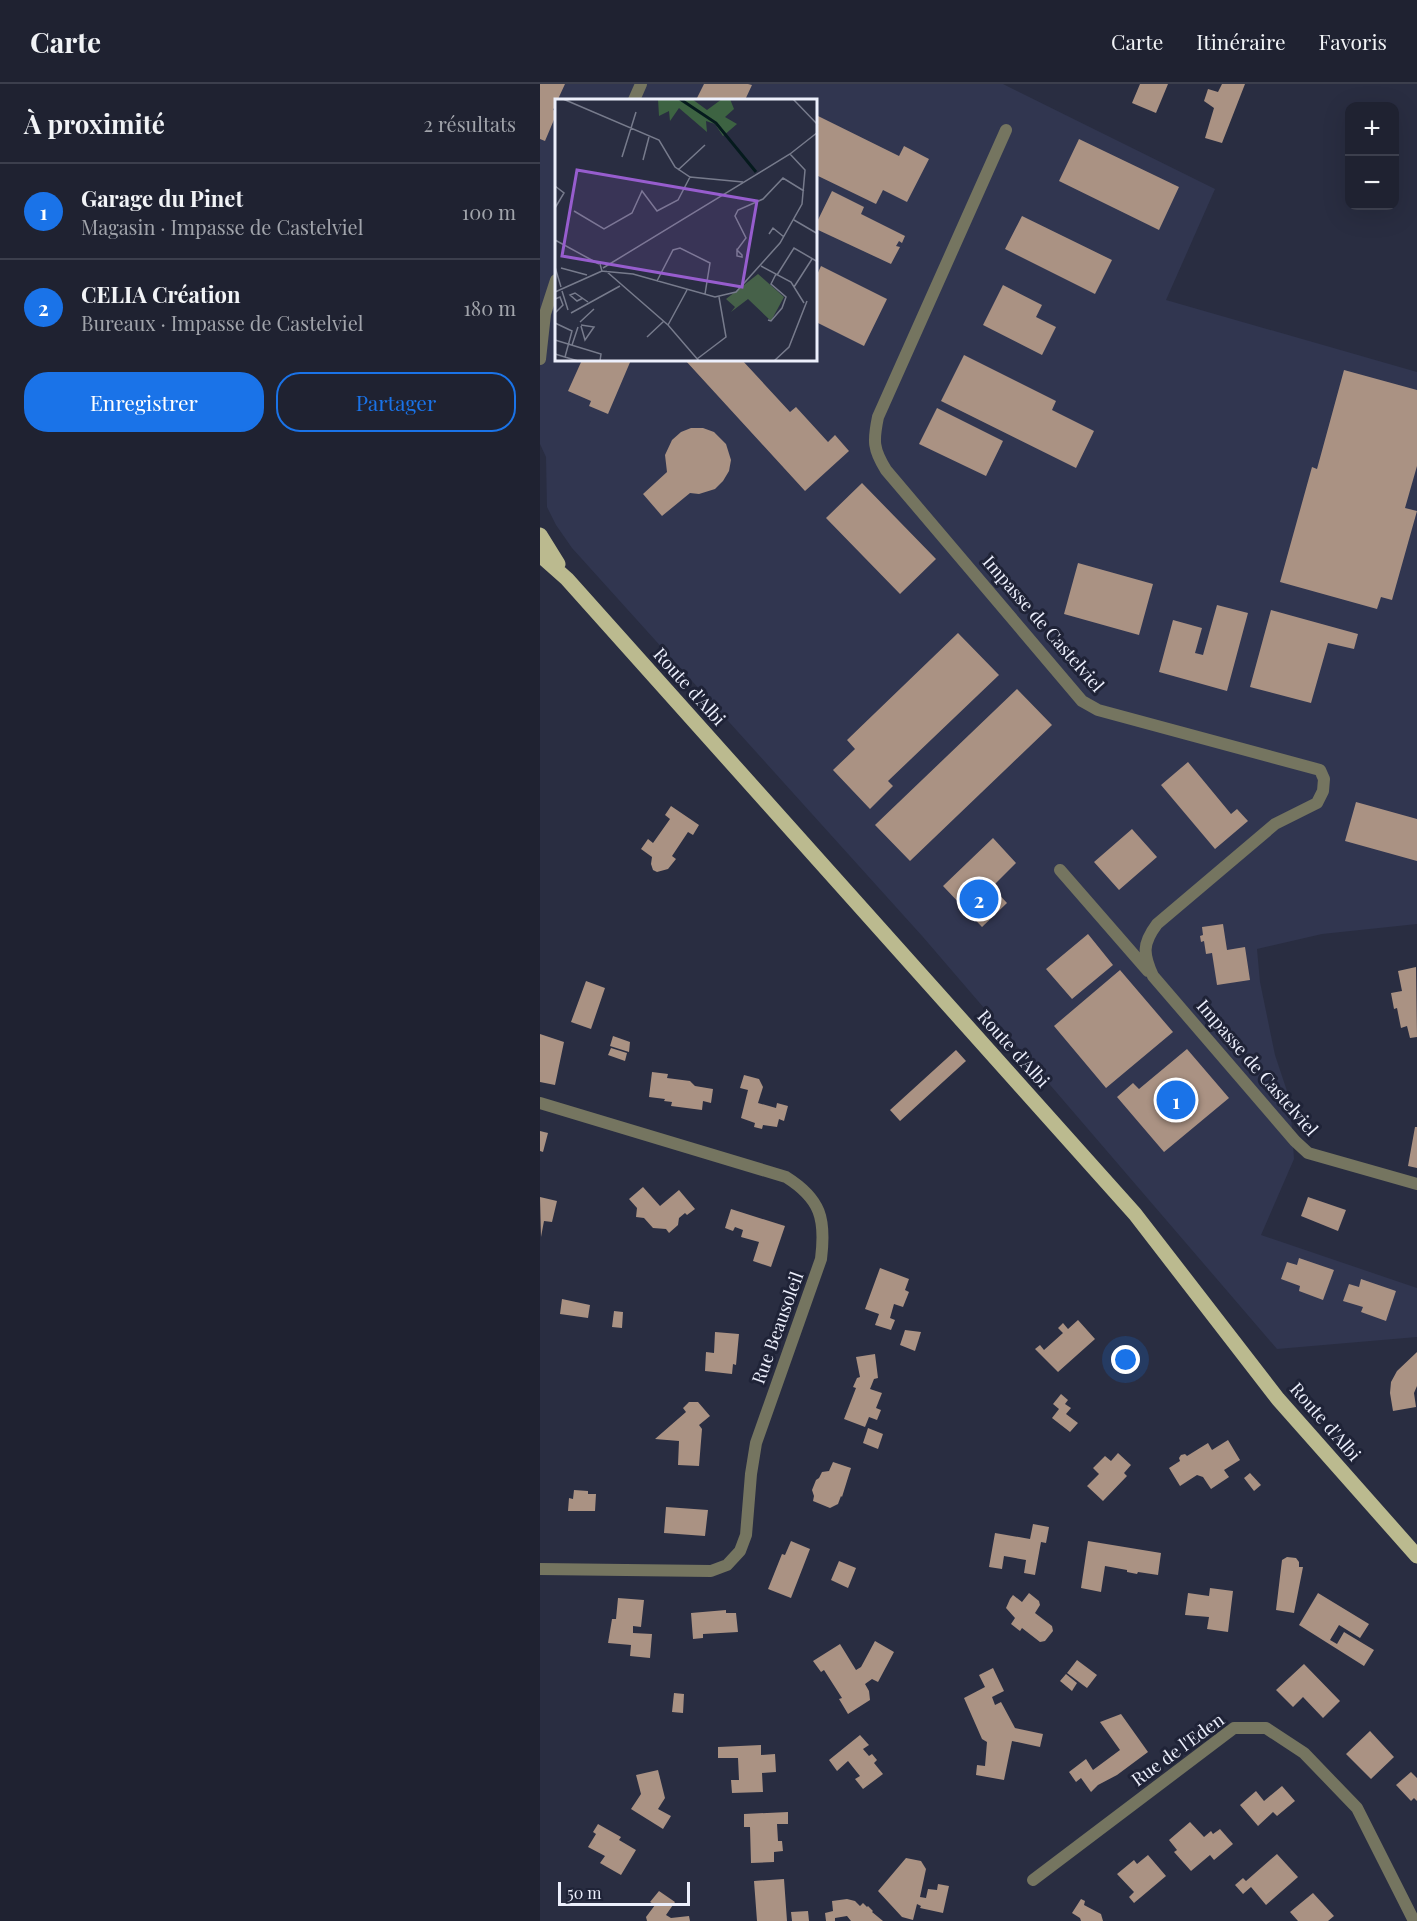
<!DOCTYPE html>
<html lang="fr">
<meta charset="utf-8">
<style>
:root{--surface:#1f2231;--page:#272a39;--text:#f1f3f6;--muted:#a1a4ab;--line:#3c3f4d;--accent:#1a73e8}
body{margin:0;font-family:"Playfair Display",serif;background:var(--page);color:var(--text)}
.controls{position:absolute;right:18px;top:18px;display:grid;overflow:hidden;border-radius:12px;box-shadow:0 6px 24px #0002}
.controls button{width:54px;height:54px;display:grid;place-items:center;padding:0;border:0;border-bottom:2px solid var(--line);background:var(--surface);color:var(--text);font:30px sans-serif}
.scale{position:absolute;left:18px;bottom:15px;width:132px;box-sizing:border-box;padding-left:6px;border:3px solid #eceffc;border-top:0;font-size:16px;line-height:21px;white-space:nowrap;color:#eceffc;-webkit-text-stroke:4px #1f2337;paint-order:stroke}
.you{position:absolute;left:586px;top:1276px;width:21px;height:21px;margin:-15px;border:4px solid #fff;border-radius:50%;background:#1a73e8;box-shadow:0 0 0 9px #1a73e833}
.badge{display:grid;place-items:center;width:39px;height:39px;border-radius:50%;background:var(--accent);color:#fff;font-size:20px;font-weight:700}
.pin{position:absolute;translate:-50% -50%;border:3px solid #fff;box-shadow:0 2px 6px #0006}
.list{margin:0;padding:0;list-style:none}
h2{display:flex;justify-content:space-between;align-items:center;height:78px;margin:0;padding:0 24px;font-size:26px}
h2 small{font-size:20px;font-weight:400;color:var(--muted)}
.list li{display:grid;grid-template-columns:39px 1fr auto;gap:18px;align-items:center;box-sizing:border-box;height:96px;padding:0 24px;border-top:2px solid var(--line)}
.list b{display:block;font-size:22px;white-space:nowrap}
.list p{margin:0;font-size:20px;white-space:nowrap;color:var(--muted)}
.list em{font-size:20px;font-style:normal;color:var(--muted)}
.actions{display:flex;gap:12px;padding:18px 24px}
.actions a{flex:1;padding:14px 0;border:2px solid var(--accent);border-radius:24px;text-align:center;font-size:21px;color:var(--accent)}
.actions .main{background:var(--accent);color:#fff}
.map{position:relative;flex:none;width:877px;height:1837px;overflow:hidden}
header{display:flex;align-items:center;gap:36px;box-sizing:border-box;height:84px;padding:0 30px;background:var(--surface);border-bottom:2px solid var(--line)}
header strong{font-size:28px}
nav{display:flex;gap:33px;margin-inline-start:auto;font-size:21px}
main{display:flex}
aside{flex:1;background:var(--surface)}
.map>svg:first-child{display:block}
</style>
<header>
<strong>Carte</strong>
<nav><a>Carte</a><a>Itinéraire</a><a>Favoris</a></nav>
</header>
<main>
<aside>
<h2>À proximité<small>2 résultats</small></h2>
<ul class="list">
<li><span class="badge">1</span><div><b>Garage du Pinet</b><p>Magasin · Impasse de Castelviel</p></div><em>100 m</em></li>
<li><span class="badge">2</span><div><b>CELIA Création</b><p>Bureaux · Impasse de Castelviel</p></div><em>180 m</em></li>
</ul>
<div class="actions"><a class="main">Enregistrer</a><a>Partager</a></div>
</aside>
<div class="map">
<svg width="877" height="1837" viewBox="0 0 877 1837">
<rect width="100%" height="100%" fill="#292d41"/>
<path fill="#313650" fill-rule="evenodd" d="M0,0h463l212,105 -49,111 251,72v552l-95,10 -65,15 3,33 15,73 15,45 4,59 -33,76 156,53v49l-140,12 -354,-412 -351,-389 -16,-23 -9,-18 -1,-50 -6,-13zM16,16h260v260h-260z"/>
<path fill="#aa9283" d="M0,0h25l-12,26 3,1v4l-11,26 -5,-2z
M164,0h44l4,1 -7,15h-49z
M600,0h28l-12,29 -24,-10z
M682,0h23l-23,59 -17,-5 9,-30 -10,-7 4,-12 10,3z
M276,31l83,41 5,-10 25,13 -22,43 -24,-12 -7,14 -60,-29z
M539,55l100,48 -20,43 -100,-49z
M292,107l32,16 -3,7 44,22 -3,7 -3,-2 -3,5 4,1 -9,17 -75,-35v-5z
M482,132l90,44 -17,34 -90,-45z
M281,182l66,33 -23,47 -48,-24v-45z
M463,201l39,20 -6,12 20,10 -14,28 -59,-30z
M424,271l92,46 -4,9 42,21 -18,37 -135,-67z
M42,276h49l-23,54 -19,-8 2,-5 -23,-10z
M145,276h57l48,52 6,-5 32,35 7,-7 14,16 -44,40z
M804,286l73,20v76l-12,42 12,3 -25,89 -11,-3 -4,12 -97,-27 32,-115 5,2z
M397,324l66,33 -17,35 -67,-32z
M151,344h12l11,4 12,12 5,16 -2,11 -6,10 -8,8 -16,5 -9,-1 -28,23 -19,-22 24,-22 -2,-17 7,-15 9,-8z
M322,399l74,76 -36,35 -74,-76z
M538,479l75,21 -14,51 -75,-21z
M677,521l31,8 -21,78 -68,-19 14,-52 29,8 -7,25 8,2z
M731,526l87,24 -4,15 -26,-6 -17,60 -61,-16z
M418,549l41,42 -111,106 5,5 -23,23 -37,-39 22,-21 -8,-9z
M477,605l35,36 -142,136 -35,-36z
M648,678l43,52 6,-5 11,12 -33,28 -54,-64z
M816,718l61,17v42l-72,-20z
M131,722l28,19 -6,10 -5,-3 -16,24 4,3 -8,10 -11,3 -4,-2 -2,-6 1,-7 -11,-8 7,-10 5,4 17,-24 -5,-4z
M592,745l25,28 -38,33 -25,-28z
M453,754l23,25 -24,24 15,16 -25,24 -39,-41z
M683,840l4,26 18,-3 5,33 -33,5 -5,-32 -6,1 -2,-13 -3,1 -1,-6 3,-1 -1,-8z
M548,850l25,31 -41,34 -26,-30z
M876,883l1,70 -7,1 -3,-12 -6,2 -4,-20 -3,1 -3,-16 11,-2 -4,-20z
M580,886l53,62 -67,56 -52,-62z
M46,897l19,7 -14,41 -20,-7z
M0,950l24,8 -9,43 -15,-3z
M73,952l17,6 -1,10 -19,-6z
M71,964l16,5 -2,8 -17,-6z
M647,965l42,49 -65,54 -47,-55 16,-14 6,6z
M416,966l10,11 -66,60 -10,-11z
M112,988l16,2 -1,4 23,3 5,5 18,3 -2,14 -8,-2 -1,9 -31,-4 1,-4 -8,-1 1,-2 -16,-2z
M204,991l15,4 4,8 -5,16 18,5 1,-5 11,3 -4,15 -5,-2 -2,8 -14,-2 -1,4 -8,-2 1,-4 -14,-5 7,-28 -8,-2z
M875,1043h2v41l-9,-2z
M0,1047l8,2 -5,19 -3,-1z
M103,1103l17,19 19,-16 16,19 -8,6 -2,-2 -6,5 -1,7 -9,8 -3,-4 -13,-1 -9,-10 -8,-1 1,-9 -8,-9z
M0,1113l17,4 -5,21 -8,-1 -3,16z
M768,1113l38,13 -8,21 -37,-15z
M191,1125l54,17 -14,41 -18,-6 6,-19 -18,-5 2,-7 -8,-3 -2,4 -8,-3z
M759,1174l35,12 -11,30 -24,-9 1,-5 -19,-7 6,-17 10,3z
M340,1184l29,11 -4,11 4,2 -6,15 -9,-3 -4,14 5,2 -4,10 -16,-5 4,-11 -14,-5z
M821,1195l35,12 -10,30 -25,-9 2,-5 -20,-6 6,-17 10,3z
M22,1215l28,6 -2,13 -28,-4z
M74,1227l9,1 -1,16 -10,-1z
M538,1236l17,19 -37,33 -23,-23 5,-4 4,5 19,-17 -5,-5 5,-5 5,6z
M365,1246l16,2 -6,19 -15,-6z
M175,1248l24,2 -3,31 -3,-1 -1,10 -27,-3 1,-19 8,1z
M877,1268v34l-3,7 2,14 -23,4 -3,-18 1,-11 6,-11z
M335,1270l3,24 -4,1 -4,10 12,4 -6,15 5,2 -4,10 -8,-3 -4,10 -21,-8 12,-31 -3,-1 4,-9 3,-1 -4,-20z
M521,1310l7,6 -3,4 6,4 -5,6 12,9 -8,9 -18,-14 7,-9 -6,-5z
M149,1318h9l12,14 -11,9 3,4 -3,37 -21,-1 1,-24 -24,-2 31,-27 -3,-4z
M328,1344l15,6 -5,15 -15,-6z
M688,1356l12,20 -16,10 5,7 -18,12 -8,-12 -6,-2 -17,11 -11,-18 11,-7 -1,-3 2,-3 4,-1 2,2 21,-13 4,7z
M578,1369l13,12 -7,8 3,3 -24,25 -16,-15 12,-12 -6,-6 12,-12 6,5z
M293,1378l18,6 -9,29 -1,-1 -3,8 -8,4 -17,-7 1,-5 -2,-6 4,-10 3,-2 3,-6 7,-1z
M710,1389l11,12 -7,6 -10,-13z
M34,1406l14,1v3h8l-1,17h-27l1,-13 4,1z
M126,1423l42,3 -3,26 -41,-3z
M493,1440l16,3 -3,16 -5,-1 -6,33 -11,-2 2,-13 -22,-4 -2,13 -13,-2 6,-34 35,6z
M251,1457l19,8 -19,49 -23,-9 14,-35 3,1z
M548,1457l73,12 -3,22 -20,-3 -1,2 -10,-2v-2l-22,-4 -4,26 -20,-4z
M747,1473l9,1 3,4v5h4l-9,46 -18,-3 6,-50z
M299,1477l17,7 -8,20 -17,-8z
M670,1504l23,3 -5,41 -21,-3 2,-12 -24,-2 3,-22 21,3z
M489,1509l10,8 1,4 -5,8 17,13 1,5 -8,10 -5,1 -18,-14 -2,3 -9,-7 4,-6 -9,-10 4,-9 3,-4 9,7z
M778,1509l51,31 -9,14 -21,-13 -9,15 7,4 7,-12 30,18 -10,16 -65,-41z
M78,1514l26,2 -3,27 -8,-1v7l19,1 -2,24 -20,-2 1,-11 -23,-2 4,-24h4z
M186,1526v3h10l2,19 -35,2v4l-10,1 -2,-26z
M335,1557l19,11 -16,30 -6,-3 -7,5 4,7 1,9 -22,14 -9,-15 3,-1 -18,-28 -3,2 -8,-11 27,-17 16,26 5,-3z
M537,1576l20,15 -10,13 -20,-15z
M764,1580l36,37 -17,17 -20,-21 -10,10 -17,-17z
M453,1584l11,23 -12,6 3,8 6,-3 14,26 28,6 -3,13 -28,-6 -8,39 -28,-5 1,-10 8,1 2,-24 -5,-3 -18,-41 21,-11 -6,-12z
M526,1590l11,9 -5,8 -12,-10z
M134,1609l10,1 -1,19 -11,-1z
M581,1630l27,38 -31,23 -19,10 -7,7 -10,-14 -5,4 -7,-10 17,-13 7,11 27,-20 -20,-28z
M830,1647l24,26 -23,22 -25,-25z
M320,1651l9,10 -6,4 6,7 3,-2 5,6 -3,3 9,11 -20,15 -8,-10 5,-3 -12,-15 -11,10 -8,-11z
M221,1661v10l14,-1 1,18 -14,1 1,19 -31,1 -1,-13h8l-1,-22h-20v-11z
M118,1686l7,28 -7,11 13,7 -8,13 -32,-20 10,-15 -5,-19z
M871,1688l6,6v23l-3,-3 -3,3 -15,-16z
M742,1702l13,15 -18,15 -4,-4 -15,14 -18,-21 16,-14 8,10z
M248,1728v12h-11l1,17h4l1,10 -9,1v10l-23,1 -1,-36h-6v-13z
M650,1738l14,15 7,-6 2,3 7,-5 13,15 -19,16 -4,-5 -19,16 -17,-19 3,-2 -8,-10z
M58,1740l23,13 -2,3 17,10 -15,25 -21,-12 5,-7 -17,-9 8,-13 -3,-2z
M737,1770l21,23 -32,28 -15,-18 -8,7 -8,-9 8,-7 3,3z
M608,1771l18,21 -32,27 -5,-6 5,-5 -17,-18 17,-14 3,4z
M366,1774l15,3 5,8 -6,28 6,1 2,-9 9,1 1,-6 11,2 -6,27 -23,-5 1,-2 -4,-2 -4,16 -11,-3 -24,-26z
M244,1795l3,42h-30l-3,-40z
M119,1807l16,11 -9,13 5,3 18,-2 1,5h-43l-1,-4 9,-12 -5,-3z
M773,1809l21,23 -6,5h-30l-8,-9z
M307,1815l8,2 5,5 3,-3 4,4 1,-1 5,5 -1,1 11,9h-32l-4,-5 -12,2v3h-9l-1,-8 8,-2 -1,-10z
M541,1815l4,2 -1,4 17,9 2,7h-22l-1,-3 -8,-5z
M268,1827l1,10h-17l-1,-9z"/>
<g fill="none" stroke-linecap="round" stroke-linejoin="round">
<path stroke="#757560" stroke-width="12" d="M94,16l7,-16
M466,46l-128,287c-5,24 -5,32 8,53l196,231 16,9 222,60 4,9 -1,12 -6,12 -42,21 -118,100c-15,20 -14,30 -4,52l142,165 13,12 109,31
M0,275l5,-45 11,-34
M520,786l88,101
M0,1019l246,74c35,22 40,42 35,82l-65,184 -5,31 -5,61 -6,16 -13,14 -16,6 -171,-2
M493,1796l201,-152h32l38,25 53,55 57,113"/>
<path stroke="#bbba8f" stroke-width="15" d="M0,451l18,29
M0,471l27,24 568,635 143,185 139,157"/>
</g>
<g text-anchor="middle" stroke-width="6" stroke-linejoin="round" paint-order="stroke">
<g font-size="18" fill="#eceffc" stroke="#1f2337">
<text transform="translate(503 540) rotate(49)" y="6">Impasse de Castelviel</text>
<text transform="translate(149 603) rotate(48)" y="6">Route d'Albi</text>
<text transform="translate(473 965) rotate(48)" y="6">Route d'Albi</text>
<text transform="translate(717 984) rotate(49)" y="6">Impasse de Castelviel</text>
<text transform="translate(238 1244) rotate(-70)" y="6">Rue Beausoleil</text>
<text transform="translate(785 1338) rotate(49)" y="6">Route d'Albi</text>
<text transform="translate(638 1666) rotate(-36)" y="6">Rue de l'Eden</text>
</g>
</g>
<g transform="translate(15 15)">
<rect width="262" height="262" fill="#292d41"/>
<path d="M203,175l26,23 -13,24 -23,-22 -17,13 4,-5 -9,-8z" fill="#466149"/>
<path d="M103,0h34l15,11 15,-11h8l4,10 -9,8 12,7 -14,12 -8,-12 -9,-3 1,11 -28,-24 -9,13 -1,-10 -10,5z" fill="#3d6342"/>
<path fill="none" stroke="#051a1d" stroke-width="3" d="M125,0l36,24 40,49"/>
<path fill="none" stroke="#777b8c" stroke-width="1.5" d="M8,0l96,41 16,27 15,10 53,5M238,0l25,26M67,58l14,-45M88,61l6,-23M123,71l27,-25M0,87l9,7 -9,15M19,112l30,18 28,-16 10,-22 15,20 21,-11 12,-23M239,121l24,14M214,135l4,-6 11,9M0,141l44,24M182,151l9,-12 -11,-22 3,-6 25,-11 20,-21 21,13M182,151l5,5v2l-5,-1zM206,167l30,16 13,21M0,168l6,20M6,169l26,7M48,169l187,-114 28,-22M46,172l32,3 82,23 21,-5 44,-49 22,-39 3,-34 -15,-16M51,172l62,54 31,36M222,176l17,-27 24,14M102,182l16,-31 7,-2 30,15 -5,31M239,188l18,-28M7,192l6,19M0,193l47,-21 -2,-7M28,199l-6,3 -7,-6 5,-2 13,9M0,200l5,-2 3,8 -8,8M16,214l49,-27M213,221l3,1 11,-13 4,-11 -15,-13 5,-10M25,223l14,-13M0,224l17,8 -7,26M113,226l19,-35M26,227l4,14 9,-13 -13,-2M92,238l17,-16M0,241l46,14 -1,7M17,246l6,-18M0,255l23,7M142,260l29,-22 -7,-40M219,262l15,-14 18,-46"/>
<path fill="#975dce" fill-opacity="0.15" stroke="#975dce" stroke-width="3" d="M22,71l180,31 -15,86 -180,-31z"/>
<rect width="262" height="262" fill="none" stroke="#eceffc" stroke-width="3"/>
</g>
</svg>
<div class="controls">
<button>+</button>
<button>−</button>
</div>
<div class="scale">50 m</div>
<div class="you"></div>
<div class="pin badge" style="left:636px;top:1016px">1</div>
<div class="pin badge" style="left:439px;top:815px">2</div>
</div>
</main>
